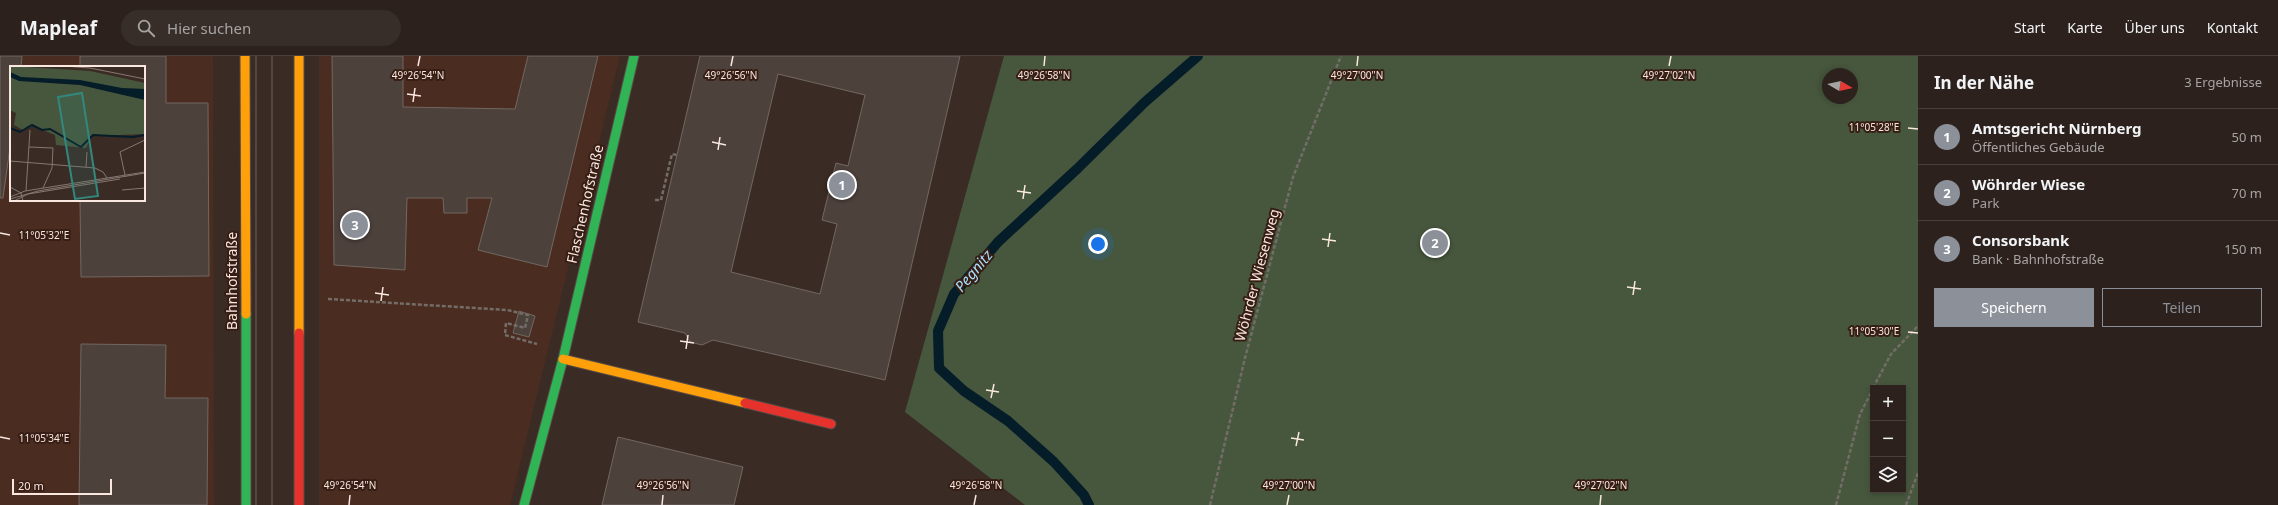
<!DOCTYPE html>
<html lang="de">
<meta charset="utf-8">
<style>
:root{--surface:#2c211c;--page:#382e29;--text:#f1f3f6;--muted:#a6a3a3;--line:#483e3b;--accent:#8c9099}
body{margin:0;font-family:"Noto Sans",sans-serif;background:var(--page);color:var(--text)}
.controls{position:absolute;right:12px;bottom:12px;display:grid;overflow:hidden;border-radius:0px;box-shadow:0 2px 6px #0003}
.controls button{width:36px;height:36px;display:grid;place-items:center;padding:0;border:0;border-bottom:1px solid var(--line);background:var(--surface);color:var(--text);font:20px sans-serif}
.compass{position:absolute;left:1822px;top:12px;width:36px;height:36px;border-radius:50%;background:var(--surface);box-shadow:0 2px 6px #0003;rotate:99deg}
.scale{position:absolute;left:12px;bottom:10px;width:100px;box-sizing:border-box;padding-left:4px;border:2px solid #f9e7e0;border-top:0;font-size:11px;line-height:14px;white-space:nowrap;color:#f9e7e0;-webkit-text-stroke:3px #371e14;paint-order:stroke}
.you{position:absolute;left:1098px;top:188px;width:14px;height:14px;margin:-10px;border:3px solid #fff;border-radius:50%;background:#1a73e8;box-shadow:0 0 0 6px #1a73e833}
.badge{display:grid;place-items:center;width:26px;height:26px;border-radius:50%;background:var(--accent);color:#fff;font-size:13px;font-weight:700}
.pin{position:absolute;translate:-50% -50%;border:2px solid #fff;box-shadow:0 1px 4px #0006}
.list{margin:0;padding:0;list-style:none}
h2{display:flex;justify-content:space-between;align-items:center;height:52px;margin:0;padding:0 16px;font-size:17px}
h2 small{font-size:13px;font-weight:400;color:var(--muted)}
.list li{display:grid;grid-template-columns:26px 1fr auto;gap:12px;align-items:center;box-sizing:border-box;height:56px;padding:0 16px;border-top:1px solid var(--line)}
.list b{display:block;font-size:15px;white-space:nowrap}
.list p{margin:0;font-size:13px;white-space:nowrap;color:var(--muted)}
.list em{font-size:13px;font-style:normal;color:var(--muted)}
.actions{display:flex;gap:8px;padding:12px 16px}
.actions a{flex:1;padding:9px 0;border:1px solid var(--accent);border-radius:0px;text-align:center;font-size:14px;color:var(--accent)}
.actions .main{background:var(--accent);color:#fff}
.icon{flex:none;width:22px;height:22px;fill:none;stroke:currentColor;stroke-width:2;stroke-linecap:round;stroke-linejoin:round}
.map{position:relative;flex:none;width:1918px;height:449px;overflow:hidden}
header{display:flex;align-items:center;gap:24px;box-sizing:border-box;height:56px;padding:0 20px;background:var(--surface);border-bottom:1px solid var(--line)}
header strong{font-size:19px}
nav{display:flex;gap:22px;margin-inline-start:auto;font-size:14px}
.search{width:280px;height:36px;background:var(--page);display:flex;align-items:center;gap:10px;box-sizing:border-box;padding:0 14px;border-radius:22px;color:var(--muted);font-size:15px}
main{display:flex}
aside{flex:1;background:var(--surface)}
.map>svg:first-child{display:block}
</style>
<header>
<strong>Mapleaf</strong>
<div class="search"><svg class="icon" aria-label="search" viewBox="0 0 24 24"><circle cx="10" cy="10" r="6"/><path d="M15 15l6 6"/></svg>Hier suchen</div>
<nav><a>Start</a><a>Karte</a><a>Über uns</a><a>Kontakt</a></nav>
</header>
<main>
<div class="map">
<svg width="1918" height="449" viewBox="0 0 1918 449">
<rect width="100%" height="100%" fill="#3a2c25"/>
<path fill="#4a2c20" fill-rule="evenodd" d="M0,0h213l1,449h-214zM11,11h133v133h-133z
M319,0h301l-110,449h-191z"/>
<path fill="#47573d" fill-rule="evenodd" d="M1004,0h914v449h-893l-120,-93zM1828,18h24v24h-24zM1873,332h30v102h-30z"/>
<g fill="none" stroke-linecap="round" stroke-linejoin="round">
<path stroke="#051c29" stroke-width="10" d="M1089,449l-5,-10 -30,-33 -46,-41 -44,-30 -25,-23 -1,-37 16,-37 44,-52 79,-73 68,-67 53,-46"/>
</g>
<path fill="#4d413c" stroke="#736762" fill-rule="evenodd" d="M0,0h22l-1,11h-10v73l-8,58h-3z
M80,0h86v47h42l1,173 -128,1 -1,-77h64v-133h-64z
M332,0h71v51l112,2 13,-53h70l-51,211 -69,-17 14,-52h-25v15h-23l-1,-15h-36l-2,72 -71,-5z
M700,0h260l-75,324 -172,-40 -11,5 -12,-3 -5,-9 -47,-11zM778,18l87,21 -17,71 -12,-3 -14,57 15,4 -17,70 -89,-22z
M519,255l16,5 -6,21 -16,-4z
M81,288l85,1 -1,53h43l-1,107h-128z
M618,381l125,30 -9,38h-132z"/>
<g fill="none" stroke-linecap="round" stroke-linejoin="round">
<defs>
<path id="fast" d="M246,258v191
M524,449l39,-146 71,-303"/>
<path id="slow" d="M245,0l1,258
M299,0v277
M563,303l182,44"/>
<path id="jam" d="M299,277v172
M745,347l86,21"/>
</defs>
<use href="#fast" stroke="#574b45" stroke-width="11"/>
<use href="#slow" stroke="#574b45" stroke-width="11"/>
<use href="#jam" stroke="#574b45" stroke-width="11"/>
<path stroke="#736c67" stroke-width="2.5" stroke-dasharray="4 2" stroke-linecap="butt" d="M655,144h6l11,-46 5,1
M328,243l179,11 21,5 -3,13 -19,-5 -1,12 32,9
M1873,332l18,-34 27,-28
M1210,449l35,-147 48,-181 48,-121
M1836,449l24,-91 13,-25
M1906,449l12,-32"/>
<use href="#fast" stroke="#30b455" stroke-width="9"/>
<use href="#slow" stroke="#ff9f0a" stroke-width="9"/>
<use href="#jam" stroke="#e5322d" stroke-width="9"/>
<path stroke="#6d635e" stroke-width="1" d="M256,0v449
M272,0v449"/>
</g>
<path fill="none" stroke="#f9e7e0" stroke-width="1.5" d="M418,10l2,-10M731,10l2,-10M1044,10l1,-10M1357,10l1,-10M1669,10l2,-10M407,38l14,2M413,46l2,-14M1908,72l10,1M712,86l14,3M718,94l2,-13M1017,135l14,2M1023,143l2,-14M0,177l10,2M1322,183l14,2M1328,191l2,-14M1627,231l14,2M375,237l14,2M1633,239l2,-14M381,245l2,-14M1908,276l10,1M680,285l14,2M686,293l2,-14M986,334l13,2M991,342l3,-14M0,381l10,2M1291,382l13,2M1296,390l3,-14M349,449l1,-10M662,449l1,-10M974,449l2,-10M1287,449l2,-10M1600,449l1,-10"/>
<g text-anchor="middle" stroke-width="4" stroke-linejoin="round" paint-order="stroke">
<g font-size="14" fill="#f9e7e0" stroke="#371e14">
<text transform="translate(585 148) rotate(-77)" y="5">Flaschenhofstraße</text>
<text transform="translate(1257 219) rotate(-75)" y="5">Wöhrder Wiesenweg</text>
<text transform="translate(232 225) rotate(-90)" y="5">Bahnhofstraße</text>
</g>
<g font-size="15" font-style="italic" fill="#a6ddfc" stroke="#371e14">
<text transform="translate(974 215) rotate(-50)" y="5">Pegnitz</text>
</g>
</g>
<g transform="translate(10 10)">
<rect width="135" height="135" fill="#3a2c25"/>
<path d="M0,0l80,5 55,12v51l-53,2 -6,12 -30,-3 -1,-10 -22,-9 -10,4 -9,-5 2,-12 -6,-3z" fill="#47573d"/>
<path d="M0,6l11,5 59,3 42,8 23,1v11l-65,-15 -61,-4 -9,-4z" fill="#051c29"/>
<path fill="none" stroke="#051c29" stroke-width="2" d="M0,62l10,4 12,-7 10,5 8,-1 31,18 12,-12 40,2 12,-2"/>
<path fill="none" stroke="#867770" stroke-width="1" d="M54,0l26,2 55,11M19,81l24,1 -1,20 -9,20M0,95l85,7 8,4 4,6M76,101l1,-15M115,109l-5,-23 25,-12M0,121l11,6 2,8M112,124l23,-2M16,125l4,-61M0,131l15,-6 120,-19M0,133l28,-8 107,-18M4,135l14,-7 92,-15"/>
<path fill="#32877f" fill-opacity="0.15" stroke="#32877f" stroke-width="2" d="M72,27l16,103 -23,3 -17,-102z"/>
<rect width="135" height="135" fill="none" stroke="#f9e7e0" stroke-width="2"/>
</g>
<g font-size="10" text-anchor="middle" fill="#f9e7e0" stroke="#371e14" stroke-width="4" stroke-linejoin="round" paint-order="stroke">
<text x="418" y="23">49°26'54"N</text>
<text x="731" y="23">49°26'56"N</text>
<text x="1044" y="23">49°26'58"N</text>
<text x="1357" y="23">49°27'00"N</text>
<text x="1669" y="23">49°27'02"N</text>
<text x="1874" y="75">11°05'28"E</text>
<text x="44" y="183">11°05'32"E</text>
<text x="1874" y="279">11°05'30"E</text>
<text x="44" y="386">11°05'34"E</text>
<text x="350" y="433">49°26'54"N</text>
<text x="663" y="433">49°26'56"N</text>
<text x="976" y="433">49°26'58"N</text>
<text x="1289" y="433">49°27'00"N</text>
<text x="1601" y="433">49°27'02"N</text>
</g>
</svg>
<div class="controls">
<button>+</button>
<button>−</button>
<button><svg class="icon" aria-label="layers" viewBox="0 0 24 24"><path d="M12 4l9 5-9 5-9-5zM3 14l9 5 9-5"/></svg></button>
</div>
<svg class="compass" viewBox="-18 -18 36 36"><path d="M0-13l5 13h-10z" fill="#e53935"/><path d="M0 13l5-13h-10z" fill="#a6a3a3"/></svg>
<div class="scale">20 m</div>
<div class="you"></div>
<div class="pin badge" style="left:842px;top:129px">1</div>
<div class="pin badge" style="left:1435px;top:187px">2</div>
<div class="pin badge" style="left:355px;top:169px">3</div>
</div>
<aside>
<h2>In der Nähe<small>3 Ergebnisse</small></h2>
<ul class="list">
<li><span class="badge">1</span><div><b>Amtsgericht Nürnberg</b><p>Öffentliches Gebäude</p></div><em>50 m</em></li>
<li><span class="badge">2</span><div><b>Wöhrder Wiese</b><p>Park</p></div><em>70 m</em></li>
<li><span class="badge">3</span><div><b>Consorsbank</b><p>Bank · Bahnhofstraße</p></div><em>150 m</em></li>
</ul>
<div class="actions"><a class="main">Speichern</a><a>Teilen</a></div>
</aside>
</main>
